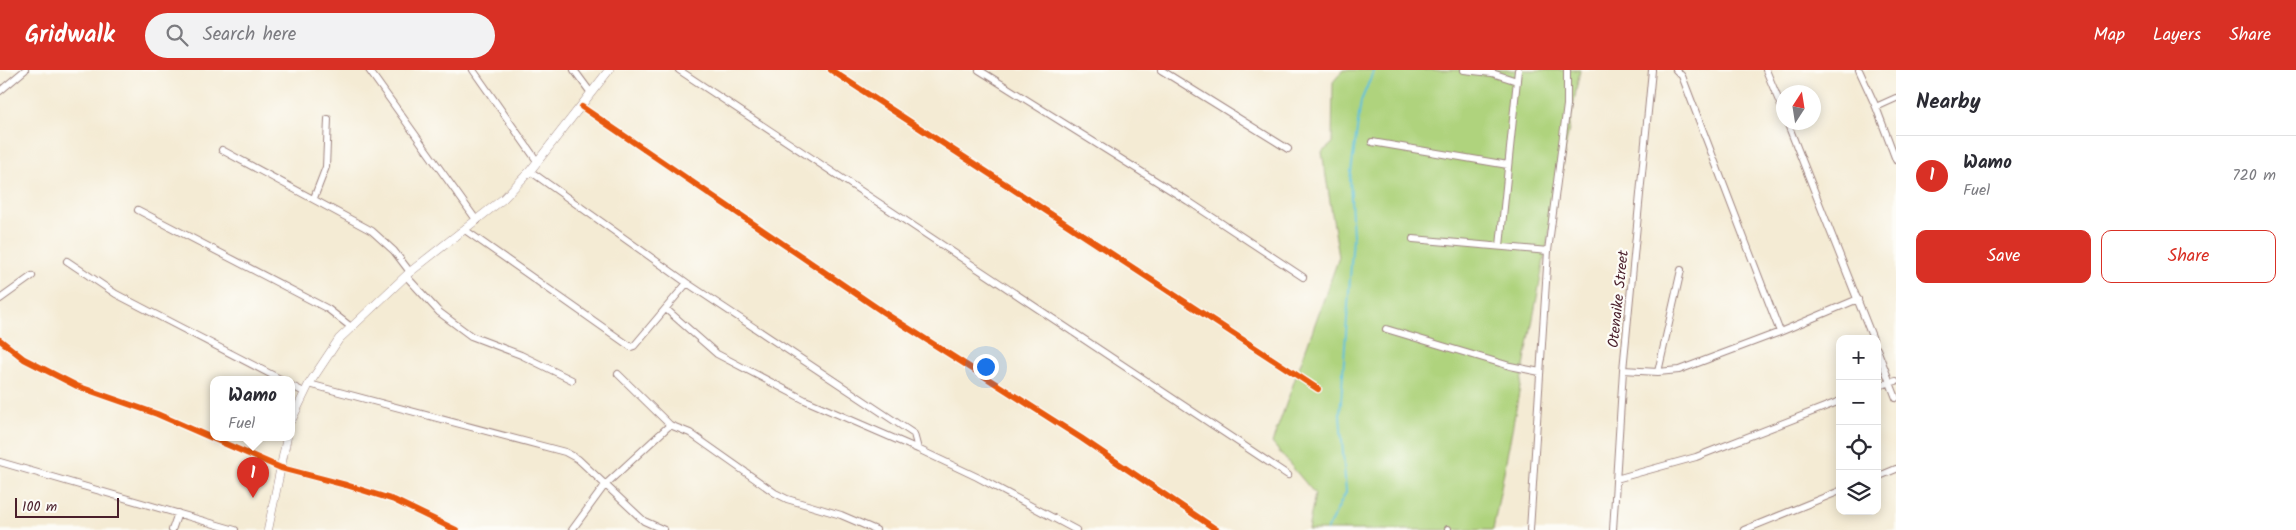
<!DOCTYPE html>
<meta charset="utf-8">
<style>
:root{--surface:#fff;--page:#f2f2f3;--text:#2b2b33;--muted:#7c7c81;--line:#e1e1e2;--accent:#d93025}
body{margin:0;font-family:Kalam,sans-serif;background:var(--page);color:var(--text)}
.controls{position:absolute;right:15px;bottom:15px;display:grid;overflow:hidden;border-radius:10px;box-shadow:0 2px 12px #0003}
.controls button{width:45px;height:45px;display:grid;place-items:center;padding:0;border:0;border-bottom:1px solid var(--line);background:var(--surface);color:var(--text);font:25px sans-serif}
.compass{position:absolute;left:1776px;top:15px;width:45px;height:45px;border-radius:50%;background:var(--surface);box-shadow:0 2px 12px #0003;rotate:12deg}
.scale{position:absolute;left:15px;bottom:12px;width:104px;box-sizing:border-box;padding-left:5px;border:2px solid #4a1f2b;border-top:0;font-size:14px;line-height:18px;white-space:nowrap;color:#4a1f2b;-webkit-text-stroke:4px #fdfcf7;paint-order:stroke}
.you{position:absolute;left:985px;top:296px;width:18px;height:18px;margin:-12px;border:4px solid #fff;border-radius:50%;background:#1a73e8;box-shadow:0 0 0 8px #1a73e833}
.badge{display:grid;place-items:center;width:32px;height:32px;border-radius:50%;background:var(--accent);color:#fff;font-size:16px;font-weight:700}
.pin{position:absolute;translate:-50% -41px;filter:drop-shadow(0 1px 2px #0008)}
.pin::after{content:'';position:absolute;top:26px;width:18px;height:15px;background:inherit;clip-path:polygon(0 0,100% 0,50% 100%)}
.popup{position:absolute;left:210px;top:306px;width:85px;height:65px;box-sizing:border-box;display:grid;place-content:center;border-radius:10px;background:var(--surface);filter:drop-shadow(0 1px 4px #0005);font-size:16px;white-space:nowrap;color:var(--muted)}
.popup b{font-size:19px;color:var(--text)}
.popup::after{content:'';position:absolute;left:50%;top:100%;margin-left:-10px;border:10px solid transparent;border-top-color:var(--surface)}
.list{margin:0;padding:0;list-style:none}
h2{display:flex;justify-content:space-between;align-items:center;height:65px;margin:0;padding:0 20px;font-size:21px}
h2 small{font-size:16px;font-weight:400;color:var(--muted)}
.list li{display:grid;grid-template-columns:32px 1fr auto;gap:15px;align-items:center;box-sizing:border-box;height:80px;padding:0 20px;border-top:1px solid var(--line)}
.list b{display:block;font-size:19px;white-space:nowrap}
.list p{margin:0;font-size:16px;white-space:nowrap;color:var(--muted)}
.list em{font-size:16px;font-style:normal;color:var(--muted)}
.actions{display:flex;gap:10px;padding:15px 20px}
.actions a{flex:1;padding:11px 0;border:1px solid var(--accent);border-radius:10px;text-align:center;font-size:18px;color:var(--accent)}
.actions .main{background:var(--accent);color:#fff}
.icon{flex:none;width:28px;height:28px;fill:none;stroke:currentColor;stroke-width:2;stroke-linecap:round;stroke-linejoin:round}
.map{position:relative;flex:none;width:1896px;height:460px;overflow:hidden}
header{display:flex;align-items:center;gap:30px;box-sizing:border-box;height:70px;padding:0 25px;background:var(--accent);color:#fff}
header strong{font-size:24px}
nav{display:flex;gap:28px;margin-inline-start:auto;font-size:18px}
.search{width:350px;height:45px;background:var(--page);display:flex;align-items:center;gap:12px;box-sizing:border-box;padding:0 18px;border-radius:28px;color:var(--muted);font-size:19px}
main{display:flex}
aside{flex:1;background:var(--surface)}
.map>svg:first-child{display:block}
</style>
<header>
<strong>Gridwalk</strong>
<div class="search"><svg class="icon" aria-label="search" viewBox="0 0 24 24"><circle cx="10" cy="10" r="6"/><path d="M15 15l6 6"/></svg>Search here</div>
<nav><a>Map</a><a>Layers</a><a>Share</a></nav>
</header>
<main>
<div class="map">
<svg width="1896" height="460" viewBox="0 0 1896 460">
<rect width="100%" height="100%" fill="#fdfcf7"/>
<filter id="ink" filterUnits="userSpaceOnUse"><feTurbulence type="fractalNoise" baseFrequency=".02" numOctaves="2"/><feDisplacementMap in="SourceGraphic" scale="10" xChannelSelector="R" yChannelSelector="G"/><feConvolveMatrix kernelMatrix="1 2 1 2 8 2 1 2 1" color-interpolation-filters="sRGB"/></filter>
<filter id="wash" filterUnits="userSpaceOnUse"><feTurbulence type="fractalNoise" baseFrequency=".0096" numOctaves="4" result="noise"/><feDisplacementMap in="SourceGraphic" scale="20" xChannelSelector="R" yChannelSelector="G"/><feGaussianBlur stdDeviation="1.12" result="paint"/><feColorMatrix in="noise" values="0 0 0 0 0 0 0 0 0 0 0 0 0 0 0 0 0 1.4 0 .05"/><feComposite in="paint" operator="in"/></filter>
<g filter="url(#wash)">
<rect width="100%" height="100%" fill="#f4ebd4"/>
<path fill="#afd37d" stroke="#7c7954" d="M1343,0h237l-87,460h-185l7,-36 -43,-51 67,-186 -17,-105 10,-8 1,-62z"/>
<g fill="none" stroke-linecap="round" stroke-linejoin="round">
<path stroke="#5ec1dc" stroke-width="2" d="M1327,460l19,-38 -6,-77 13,-178 -3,-58 11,-78 13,-31"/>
</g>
</g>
<g filter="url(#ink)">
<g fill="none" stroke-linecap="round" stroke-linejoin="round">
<defs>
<path id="minor" d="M369,0l108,151
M473,0l64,91
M574,0l17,23
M679,0l609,405
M831,0l487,319
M979,0l209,131 115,76
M1161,0l127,79
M1464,0l28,3 25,8
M1676,0l6,6 98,256
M1766,0l18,43
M1859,0l17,37 20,53
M0,21l25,-21
M582,37l301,205 198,126 136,92
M1876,37l20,-9
M1787,52l86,217
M1372,72l136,23
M222,80l150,81 22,20 16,21
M530,101l157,112 227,151 4,15
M314,128l12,-31 2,-48
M138,140l190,99 23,18
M465,160l166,117 3,-1 53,-63
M1413,169l135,12
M1500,176l18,-176
M67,191l49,33 164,85
M406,206l33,36 32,24 50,19 51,25
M0,229l32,-23
M666,239l51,45 88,46 113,49 59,28 99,53
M1386,259l124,37 30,6
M0,270l24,19 53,27 80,28 124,54 65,17 48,15 62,30
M1877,279l19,49
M1623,300l35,2 21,-2 101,-38 78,-33
M1658,302l23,-102
M618,304l52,51 20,8 85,60 12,6 54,16 35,15
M309,314l256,68 13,7 66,62 20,9
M292,316l12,6
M1877,316l19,-5
M0,392l235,68
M1877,407l19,-8
M1616,409l80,-22 144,-56
M172,460l6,-17
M572,460l33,-45 65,-60
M1448,460v-1
M1530,460l18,-279 19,-146v-35
M1613,460l10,-160 29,-300
M1744,460l96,-39"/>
<path id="tertiary" d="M292,349l17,-35 30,-45 71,-67 93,-73 27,-28 79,-101
M268,460l19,-93"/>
</defs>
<use href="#minor" stroke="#9f8580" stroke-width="8"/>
<use href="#tertiary" stroke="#9f8580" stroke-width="9"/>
<use href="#minor" stroke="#fff" stroke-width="6"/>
<use href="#tertiary" stroke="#fff" stroke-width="8"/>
<defs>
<path id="cycleway" d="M831,0l487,319
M582,37l301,205 198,126 136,92
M0,270l24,19 53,27 80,28 124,54 65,17 48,15 62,30"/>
</defs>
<use href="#cycleway" stroke="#fdfcf7" stroke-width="9"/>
<use href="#cycleway" stroke="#e8590c" stroke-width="6"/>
</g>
</g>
<g text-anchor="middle" stroke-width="4.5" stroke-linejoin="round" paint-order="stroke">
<g font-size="15" fill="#4a1f2b" stroke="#fdfcf7">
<text transform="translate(1618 229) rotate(-84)" y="5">Otenaike Street</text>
</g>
</g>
</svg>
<div class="controls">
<button>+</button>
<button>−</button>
<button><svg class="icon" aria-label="locate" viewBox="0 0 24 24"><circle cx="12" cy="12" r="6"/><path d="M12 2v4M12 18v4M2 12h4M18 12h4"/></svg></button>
<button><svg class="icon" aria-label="layers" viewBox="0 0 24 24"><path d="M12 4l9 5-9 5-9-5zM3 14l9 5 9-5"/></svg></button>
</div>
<svg class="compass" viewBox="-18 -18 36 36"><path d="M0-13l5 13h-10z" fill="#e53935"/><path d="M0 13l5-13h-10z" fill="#7c7c81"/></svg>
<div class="scale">100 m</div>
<div class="you"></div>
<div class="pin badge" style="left:253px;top:428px">1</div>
<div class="popup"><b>Wamo</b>Fuel</div>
</div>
<aside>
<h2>Nearby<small></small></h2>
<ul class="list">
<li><span class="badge">1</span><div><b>Wamo</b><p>Fuel</p></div><em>720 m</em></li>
</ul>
<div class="actions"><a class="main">Save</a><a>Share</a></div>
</aside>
</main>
